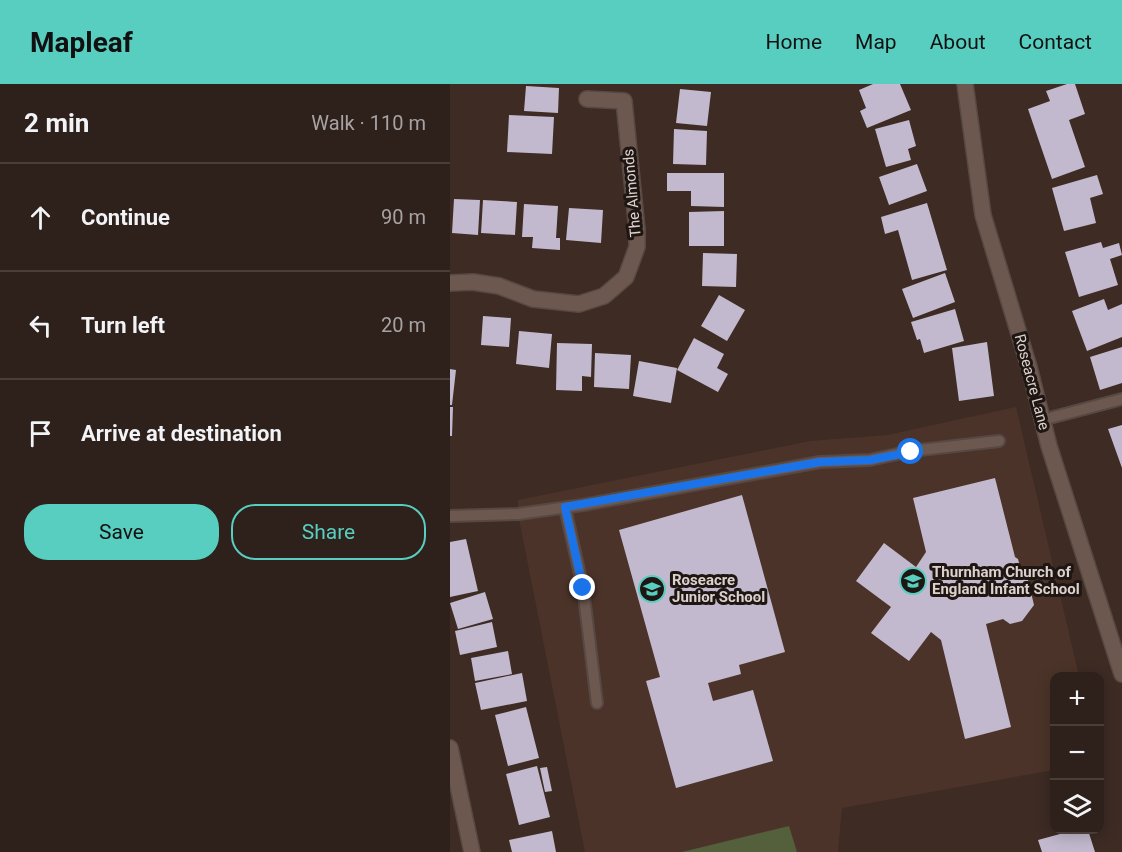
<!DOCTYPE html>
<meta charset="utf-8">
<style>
:root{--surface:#2e201b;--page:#3a2d28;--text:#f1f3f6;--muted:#a7a3a3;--line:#493e3a;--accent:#58cec0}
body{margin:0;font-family:Roboto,sans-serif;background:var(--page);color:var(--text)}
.controls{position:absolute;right:18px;bottom:18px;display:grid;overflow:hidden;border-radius:12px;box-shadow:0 3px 15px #0003}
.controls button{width:54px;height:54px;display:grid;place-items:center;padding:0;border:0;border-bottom:2px solid var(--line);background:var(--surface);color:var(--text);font:30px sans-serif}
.stop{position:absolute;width:18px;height:18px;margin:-14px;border:4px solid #1a73e8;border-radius:50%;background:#fff}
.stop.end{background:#1a73e8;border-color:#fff;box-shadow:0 2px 6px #0008}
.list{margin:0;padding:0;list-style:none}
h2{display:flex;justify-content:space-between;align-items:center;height:78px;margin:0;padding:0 24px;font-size:26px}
h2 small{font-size:20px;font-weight:400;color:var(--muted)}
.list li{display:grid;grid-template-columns:39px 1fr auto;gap:18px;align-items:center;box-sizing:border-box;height:108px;padding:0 24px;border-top:2px solid var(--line)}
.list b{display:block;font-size:22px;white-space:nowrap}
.list em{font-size:20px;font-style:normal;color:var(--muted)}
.actions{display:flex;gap:12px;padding:18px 24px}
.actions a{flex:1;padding:14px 0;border:2px solid var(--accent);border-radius:24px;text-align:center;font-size:21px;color:var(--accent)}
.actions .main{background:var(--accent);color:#111}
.icon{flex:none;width:33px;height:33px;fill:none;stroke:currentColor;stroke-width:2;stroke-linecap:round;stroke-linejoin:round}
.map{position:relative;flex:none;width:672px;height:768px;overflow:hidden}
header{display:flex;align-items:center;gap:36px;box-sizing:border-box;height:84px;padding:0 30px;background:var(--accent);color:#111}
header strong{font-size:28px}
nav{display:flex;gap:33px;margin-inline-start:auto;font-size:21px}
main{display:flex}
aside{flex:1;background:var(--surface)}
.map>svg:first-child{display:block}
</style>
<header>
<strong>Mapleaf</strong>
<nav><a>Home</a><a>Map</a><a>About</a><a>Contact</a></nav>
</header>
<main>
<aside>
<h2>2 min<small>Walk · 110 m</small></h2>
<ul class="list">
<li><svg class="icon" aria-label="ahead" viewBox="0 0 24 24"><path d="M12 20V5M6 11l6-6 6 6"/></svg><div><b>Continue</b></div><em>90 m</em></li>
<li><svg class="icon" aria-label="left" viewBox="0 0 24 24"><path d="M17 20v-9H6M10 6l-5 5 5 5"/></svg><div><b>Turn left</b></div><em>20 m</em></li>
<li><svg class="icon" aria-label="arrive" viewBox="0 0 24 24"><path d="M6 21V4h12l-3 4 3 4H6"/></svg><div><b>Arrive at destination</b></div></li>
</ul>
<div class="actions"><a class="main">Save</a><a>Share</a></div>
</aside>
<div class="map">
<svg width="672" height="768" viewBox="0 0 672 768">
<rect width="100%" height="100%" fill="#3d2b24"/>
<path fill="#4b3329" d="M566,323l63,269h-25v94l-212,38 -4,44h-253l-67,-338v-14l292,-59 77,-6z"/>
<path fill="#545f3c" d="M339,742l8,26h-115z"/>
<path fill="#c2b9ce" d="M423,0h27l11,26 -44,18 -7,-17 6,-3 -7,-18z
M617,0h8l10,30 -16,6 16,47 -33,12 -24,-70 22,-8 -4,-10z
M76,2l33,2 -1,25 -34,-2z
M230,5l31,3 -4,34 -31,-3z
M59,31l45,2 -2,37 -45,-2z
M459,36l7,26 -8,3 3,11 -25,7 -11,-38z
M224,45l33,2 -1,34 -33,-1z
M467,80l10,27 -38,14 -10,-28z
M217,89h57v34l-33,-1v-15h-24z
M647,91l6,19 -13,4 6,25 -32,8 -12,-43z
M4,115l26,1 -2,35 -26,-2z
M33,116l34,2 -2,33 -34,-2z
M477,119l20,67 -35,10 -14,-50 -13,4 -4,-17z
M74,120l34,2 -2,32h4v12l-28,-2 1,-11h-11z
M119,124l34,2 -2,33 -35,-3z
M274,127v35h-35v-34z
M651,158l2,6 16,-5 3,12 -12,4 8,26 -39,12 -14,-45z
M253,169l34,1 -1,33 -34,-1z
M495,189l10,29 -42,16 -11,-29z
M269,211l26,15 -18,31 -26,-15z
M654,215l4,11 14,-6v33l-35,14 -15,-40z
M505,225l9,32 -40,12 -4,-14 -3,1 -6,-18z
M33,232l28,2 -2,29 -28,-2z
M69,247l33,3 -3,34 -33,-4z
M244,254l30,16 -7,14 11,6 -10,18 -41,-22z
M537,258l7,54 -35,5 -7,-53z
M107,259l35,1 -1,33 -9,-1v15l-26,-1z
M672,263v36l-22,7 -10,-33z
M145,269l36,2 -2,34 -35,-2z
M189,277l38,7 -6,35 -38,-7z
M0,285l6,1 -4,35h-2z
M0,323h3l-1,29h-2z
M672,341v43l-14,-39z
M545,394l20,79 3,2 4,16 6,5 6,25 -12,16 -12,3 -7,-5 -17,5 25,103 -46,12 -24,-99 -10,-8 -22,29 -38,-28 20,-26 -35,-26 28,-38 32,24 10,-15 -13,-54z
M292,411l43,157 -46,13 2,9 -33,9 5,18 40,-11 20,71 -97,27 -30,-107 14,-4 -41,-147z
M16,455l12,52 -28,6v-55z
M35,508l8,27 -35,10 -8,-26z
M42,538l5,25 -37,8 -5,-24z
M58,567l4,23 -37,7 -4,-23z
M72,589l5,28 -46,9 -6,-27z
M76,623l13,51 -31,8 -13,-51z
M87,682l13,51 -31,8 -13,-51z
M97,683l5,24 -7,1 -5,-24z
M608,746h30l7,22h-53l-4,-12 22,-6z
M102,747l4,21h-44l-3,-12z"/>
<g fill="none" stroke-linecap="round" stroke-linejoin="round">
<defs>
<path id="lane" d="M592,336l80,-21
M115,424l18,80 14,115
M0,432l68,-2 65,-9 237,-43 50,-2 41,-9 88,-10"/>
<path id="street" d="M515,0l18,131 46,152 20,79 73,228
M0,199l23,-1 26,4 34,13 46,5 25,-8 22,-19 11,-30v-17l-13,-129 -37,-2
M0,664l22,104"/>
</defs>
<use href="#lane" stroke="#574843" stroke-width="14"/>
<use href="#street" stroke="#574843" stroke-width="18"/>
<use href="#lane" stroke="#6d5850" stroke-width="10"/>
<use href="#street" stroke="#6d5850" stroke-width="15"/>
</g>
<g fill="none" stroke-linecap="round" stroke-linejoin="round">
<path stroke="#1a73e8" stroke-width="8" d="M133,504l-18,-81 209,-37 46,-8 50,-2 41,-8"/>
</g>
<defs>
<symbol id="school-ring" viewBox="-11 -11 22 22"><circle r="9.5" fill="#1e1612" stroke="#58cec0" stroke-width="1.5"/><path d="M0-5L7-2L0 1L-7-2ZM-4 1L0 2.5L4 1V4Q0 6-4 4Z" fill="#58cec0"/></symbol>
</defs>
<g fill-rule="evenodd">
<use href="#school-ring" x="448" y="482" width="30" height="30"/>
<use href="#school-ring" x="187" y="490" width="30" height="30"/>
</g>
<g text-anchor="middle" stroke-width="6" stroke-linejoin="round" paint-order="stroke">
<g font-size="15" fill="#ddd1cd" stroke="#1e1612">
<text transform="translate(182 109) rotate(-95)" y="5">The Almonds</text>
<text transform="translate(582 298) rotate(75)" y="5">Roseacre Lane</text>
</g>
<g font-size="15" font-weight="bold" fill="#ddd1cd" stroke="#1e1612" text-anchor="start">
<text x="482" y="493">Thurnham Church of<tspan x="482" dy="17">England Infant School</tspan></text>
<text x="222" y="501">Roseacre<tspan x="222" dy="17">Junior School</tspan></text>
</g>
</g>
</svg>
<div class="controls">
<button>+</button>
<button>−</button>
<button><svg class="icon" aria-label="layers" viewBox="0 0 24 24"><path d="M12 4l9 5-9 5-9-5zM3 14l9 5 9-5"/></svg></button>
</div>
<div class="stop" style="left:461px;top:368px"></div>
<div class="stop end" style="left:133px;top:504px"></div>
</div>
</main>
